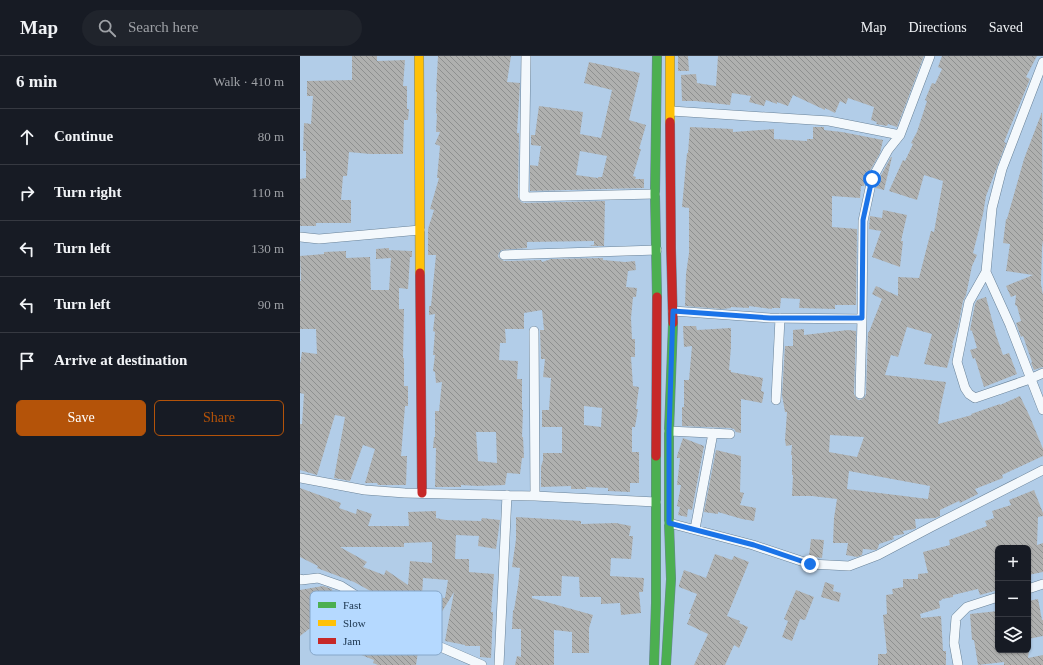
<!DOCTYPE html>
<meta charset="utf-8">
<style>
:root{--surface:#171b24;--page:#20242c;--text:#f1f3f6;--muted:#9ea1a6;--line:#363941;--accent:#b45309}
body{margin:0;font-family:Georgia,serif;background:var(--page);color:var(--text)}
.controls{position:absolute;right:12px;bottom:12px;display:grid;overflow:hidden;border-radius:6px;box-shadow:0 1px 3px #0004}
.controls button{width:36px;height:36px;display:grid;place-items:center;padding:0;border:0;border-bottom:1px solid var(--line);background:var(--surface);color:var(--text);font:20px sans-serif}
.stop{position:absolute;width:12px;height:12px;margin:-9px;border:3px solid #1a73e8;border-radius:50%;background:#fff}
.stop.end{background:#1a73e8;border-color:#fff;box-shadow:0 1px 4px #0008}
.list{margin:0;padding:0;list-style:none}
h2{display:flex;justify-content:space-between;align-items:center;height:52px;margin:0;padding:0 16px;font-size:17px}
h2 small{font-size:13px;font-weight:400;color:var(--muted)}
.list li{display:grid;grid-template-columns:26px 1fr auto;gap:12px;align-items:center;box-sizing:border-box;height:56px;padding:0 16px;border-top:1px solid var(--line)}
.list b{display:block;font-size:15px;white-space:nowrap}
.list em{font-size:13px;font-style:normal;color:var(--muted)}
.actions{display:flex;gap:8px;padding:12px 16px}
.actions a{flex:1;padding:9px 0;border:1px solid var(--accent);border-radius:6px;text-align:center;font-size:14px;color:var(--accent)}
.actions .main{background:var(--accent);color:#fff}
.icon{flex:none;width:22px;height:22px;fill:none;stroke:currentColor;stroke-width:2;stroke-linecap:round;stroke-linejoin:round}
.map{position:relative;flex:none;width:743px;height:609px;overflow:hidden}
header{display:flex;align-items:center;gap:24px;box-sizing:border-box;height:56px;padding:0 20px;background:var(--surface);border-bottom:1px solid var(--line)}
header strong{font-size:19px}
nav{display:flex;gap:22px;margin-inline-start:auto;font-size:14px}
.search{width:280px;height:36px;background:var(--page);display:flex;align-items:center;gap:10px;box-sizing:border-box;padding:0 14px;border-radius:22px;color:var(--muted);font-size:15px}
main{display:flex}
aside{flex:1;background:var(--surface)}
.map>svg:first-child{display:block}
</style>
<header>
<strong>Map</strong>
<div class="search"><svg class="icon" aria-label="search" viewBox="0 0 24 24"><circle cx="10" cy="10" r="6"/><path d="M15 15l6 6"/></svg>Search here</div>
<nav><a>Map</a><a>Directions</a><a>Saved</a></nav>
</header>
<main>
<aside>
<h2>6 min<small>Walk · 410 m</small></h2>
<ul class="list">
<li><svg class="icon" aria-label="ahead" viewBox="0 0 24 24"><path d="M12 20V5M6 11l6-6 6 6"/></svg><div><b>Continue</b></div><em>80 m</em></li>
<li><svg class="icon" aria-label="right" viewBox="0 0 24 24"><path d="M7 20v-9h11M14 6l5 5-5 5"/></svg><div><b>Turn right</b></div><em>110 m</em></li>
<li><svg class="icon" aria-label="left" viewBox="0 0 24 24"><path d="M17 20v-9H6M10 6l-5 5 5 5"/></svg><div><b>Turn left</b></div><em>130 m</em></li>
<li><svg class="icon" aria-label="left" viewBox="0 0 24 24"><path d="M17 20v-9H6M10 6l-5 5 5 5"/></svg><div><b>Turn left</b></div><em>90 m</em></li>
<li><svg class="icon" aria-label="arrive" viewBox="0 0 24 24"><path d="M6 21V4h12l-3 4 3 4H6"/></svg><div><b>Arrive at destination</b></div></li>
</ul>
<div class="actions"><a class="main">Save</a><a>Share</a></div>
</aside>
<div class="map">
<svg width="743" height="609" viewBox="0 0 743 609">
<defs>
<pattern id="building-back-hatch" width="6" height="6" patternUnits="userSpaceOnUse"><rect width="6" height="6" fill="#afb0af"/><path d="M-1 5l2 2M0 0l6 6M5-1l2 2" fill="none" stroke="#8e9090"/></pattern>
</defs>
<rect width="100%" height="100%" fill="#b2cde8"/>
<path fill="url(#building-back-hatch)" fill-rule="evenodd" d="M52,0h25v5l28,-1 -2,26h4v23h2l-1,11h-4l-1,34h-33l-21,-2 -2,24h-4l-2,24h10v23h-35v3h-16v-47l6,-1v-27h-3l1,-28 7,1 2,-28h-6v-15l45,-1z
M138,0h73l-4,26 13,1 -3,50h2l-1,64 3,5 3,1 81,-2 -1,45h-15l5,-1v-4l-67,1v6l-26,2 -2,3 -1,3 1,2 5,3 37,-1 1,2 9,-3 52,-1v2l22,2 10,-1 1,9 -8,1 -2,16 11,1 -1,9h-3l-2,21 1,21h3v18h-4l2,29 6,1 -3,22h2l-3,18h-3v25h7v31h-9v9l-22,-1v-3l-22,-1v2h-15v-3l-30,1v-20l2,-7v-7h19v-26h-20v-17h7l2,-32 -8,-1 2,-18h-4l-1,-29h4l-2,-20 -18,3v16h-19l1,14h-6l-1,17 19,1 -1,18h5v31h1l-1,27h1l1,21h-2l-2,16 -13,-1 -2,12 -28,1 -16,-1v2h-26l1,-39h-3l1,-11h1v-26h4l3,-29 -6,1 -1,-11 -2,-1 2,-16h-2l2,-23 -2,-1 2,-17 -6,1v-9h2l5,-51h-8v-26l6,-19 -4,-1 9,-31h-2l3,-32 -5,-2 5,-12h-4l1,-18 -1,-1 1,-21h-1zM284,350l18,2 -1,19 -17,-2zM176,376h20l1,31 -19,-2z
M378,0h10l1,15h-11z
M418,0h206l-27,71 -9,-3 -1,2 -11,-2 1,-2 -6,-2 3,-13 -26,-9 -2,6 -6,-3 -5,12 -10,-5v2l-32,-15 -5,11 -11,-4v2l-11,-4 -2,6 -15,-4 2,-6 -19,-3 -2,12 -34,-4h-14l-1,-26 15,-1 1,9 19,3z
M642,0h95l-11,21 4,2 -26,63 2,1 -20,53 -3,18 -10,39 4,2 -5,11 -6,29 -3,6 -5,26 -6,18h1l-6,23 -23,-4 8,-30 -25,-7 -9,30 -7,-2 -6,20 61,7 -6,27 -2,15 34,-9 -1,-1 29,-10v1l20,-9 10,21 13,32v7l-41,19 1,3 -28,11 3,5 -18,9 -1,-2 -19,9v6l-5,2 -20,1 1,9 -2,1 -11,2 1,3 -11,2 1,3 -15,5 -1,4 -2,2 -13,-1 -1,6 -5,2 -11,-2 2,-12h-15l1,-25 3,-19 -25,-3h-20l1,-21h-1v-20h-1l1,-10 -6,1 -1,-6 2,-28h-2l-3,-17 3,-49h8v-16l11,-1v6l44,-5 8,1 -2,63 3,5 2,1 3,-1 3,-2 1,-3 2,-62h1l13,-33 -10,-5 4,-8 22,10v-19l21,1 12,-47 3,1 9,-51 -19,-6 -7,25 -28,-9 14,-31 2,1 8,-17 -2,-1 6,-11 10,-31 -2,-1 7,-17 3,1 7,-15 -4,-2zM530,379l34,2 -7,20 -28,-5zM549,415l81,15 -2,13 -81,-10z
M289,6l51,11 -11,47 17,5 -7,24h2l-8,27 3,1 -1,2h9v9l-114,3v-26l8,1 3,-20 -10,-1v-10h4l4,-29 44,6 -3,22 21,4 11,-48 -28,-7zM280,95l27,5 -5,21h-4v1l-22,-3z
M742,56l1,128 -1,8 -1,36 2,11v72l-9,3 -3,-7 1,-1 -9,-26 -2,1 -5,-14 5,-2 -4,-15 -2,-1 1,-10 -5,2 -5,-11 27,-11 -27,-4 4,-27 -7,-1 3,-24h1l17,-60z
M390,71l43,2v3l41,-3v10l33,2v-2h6v-12h11v3l18,2 41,8 -3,13 -13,23 -3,10h-3l-1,12 -28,-2v31l25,2 -1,76h-21v4l-36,-1 1,-9 -19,-1 -1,10h-8v1l-23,-3v2l-18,-1v1l-9,1 -37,-3 1,-32 3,-21v-45l-7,-1 5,-54h1z
M591,101h1l-8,33 -8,-2 2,-7z
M583,154l24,5 -6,26h2l-3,26 -28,-10 9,-26 -12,-2 1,-13 12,2z
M89,192v2l23,1v6h-2l-2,32 -9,-1v21h5l-1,49h1v28h4v20h-3l-4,50h6l-1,29h-28l-1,-2h-12l10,-34 -12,-4 -13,36 -16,-3 11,-61 -10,-2 -18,60 -17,-5v-46h2l2,-30 -4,-1v-29l2,-12 15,2 -1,-25h-16v-48h1l-1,-25 24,-2v-2l22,-1v7l24,-1 1,33h18l2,-32 -15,1v-10z
M686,241l10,38 7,20 6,-2 8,21 -33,13 -9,-29 -2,1 -3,-9 7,-2 -5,-17 -2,-1 5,-26 2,-4z
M383,270h13l1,4 34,-2v19l-2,23h2v2l32,6 -2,13 3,1 -2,11 -21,-4v34l-5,-1 -2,-3 -4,-1 -48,-2v-19h2v-27h5l3,-34 -8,1z
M383,382l21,8 -12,64 -4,-1 -1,8 -9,-2 2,-8 -3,-1 4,-21h-4l3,-27h-3v-2z
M416,394l25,6 -1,36 4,1 -4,12 16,3 -2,13 -12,-2 -24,-7v2l-14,-2z
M0,432l41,15 -2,5 17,6 1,-5 15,5 -4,12h41l-1,-14 28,-1v7l10,2 35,1 1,-3 18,2 -4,29 -18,-3 1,-10 -23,-1 -1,24h14v13l25,2 -3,38h2l-2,46 -11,-1v-11h-15v-1l-20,-4 9,-49 -22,36 -23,-14v-2l-55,-30 -37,-14 1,-2 -18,-9zM132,486v21l-22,-2 -2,24 -22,-15 -2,5 -21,-8 4,-5 -27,-15h64v-4zM123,522l25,2 -3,18 -23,-2z
M734,434l9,23v3l-5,1 -1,28 6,-2v29l-15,3v-27h-30v5h-3l3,13v24l-18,5 -2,-6 -25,6v2l-11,2v1l-3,1 1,7 -20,6 1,4 20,-2 2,35h3v14h-68v-11h8v-1h1l-4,-38 4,-1 -1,-19 7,-1 -1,-5 11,-2v-8h15v-5l10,-1 -5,-21 27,-7 -1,-5 38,-14 -2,-5 9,-3 -2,-7 19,-6 -2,-5z
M216,461l65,4v3l35,-1 15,3 -2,10h4l-2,23 -20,-1 -1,18 34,2 -1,14h-4l2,21 -20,2 -1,-12 -19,1v-7h-21l-1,-20 -17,-1 -1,20h-29v2l61,17 -4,13v25h-17v-21l-18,-2v35h-39l2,-9 4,1v-28h-9l1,-19h1l4,-24 2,-18 -8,-1 4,-28z
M511,483l13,1 -2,18 -13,-2z
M415,498l17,6 2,-4 15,6 -22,54 13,5 -1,2 9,4 -9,21 -5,-3 -9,20h-31l14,-31 -21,-10 4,-10h-2l8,-20 -18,-7v-2l5,-15 22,8z
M525,526l9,3 -1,6 8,2 -2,9 -18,-5z
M23,530l9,3 1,6 18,4 15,10 -2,6 23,10 -2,4 14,6 -3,9 3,1 -1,1 20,6 -2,13h-38l-5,-2 1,-3 -23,-9 6,-14 -7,-1 2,-6 -7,1 -1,-14 -35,12 -9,7v-46z
M496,534l18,7 -9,23 -5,-1 -8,22 -10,-4 6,-16 -4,-2z
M738,543l4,21h1v16l-15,3v-38z
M698,555v39h31l-1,8 15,-3v10h-39v-3l-26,3 -4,-25h-2l-2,-26z"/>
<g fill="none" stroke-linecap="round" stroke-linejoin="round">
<defs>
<path id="street" d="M226,0l-2,141 131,-3
M743,6l-41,107 -10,39 -6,64 24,53 33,85
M371,55l158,10 71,14
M0,181l19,2 101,-9
M204,199l153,-5
M686,216l-17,30 -12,60 8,26 4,6 6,4 55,-19 13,-6
M373,255l97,7 92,1
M234,275l1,165
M560,338l2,-75 1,-98 9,-42 16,-29 12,-15 30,-79
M476,344l4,-82
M369,375l61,3
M0,422l65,12 40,3 130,3 121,6
M369,467l84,22 57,19 39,2 29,-11 53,-28 112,-57
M395,473l18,-96
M0,523l1,1 17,-2 23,8 88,56 53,23
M728,533l15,-5
M199,609l8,-170
M658,609l-4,-22 2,-25 11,-11 31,-10"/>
<path id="fast" d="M357,241l-2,-103 2,-138
M354,609l2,-62v-147
M366,609l5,-86 -2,-56v-92l4,-108"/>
<path id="slow" d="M119,0l1,217
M370,0v66"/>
<path id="jam" d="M370,66l1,126 2,75
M120,217l2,220
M356,400l1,-159"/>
</defs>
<use href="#street" stroke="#698298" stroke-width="10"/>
<use href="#fast" stroke="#698298" stroke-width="10"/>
<use href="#slow" stroke="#698298" stroke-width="10"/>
<use href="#jam" stroke="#698298" stroke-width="10"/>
<use href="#street" stroke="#f3f8fc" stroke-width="9"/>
<use href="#fast" stroke="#4caf50" stroke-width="9"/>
<use href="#slow" stroke="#ffc107" stroke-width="9"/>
<use href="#jam" stroke="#c62828" stroke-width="9"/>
</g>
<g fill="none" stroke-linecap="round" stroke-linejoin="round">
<path stroke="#1a73e8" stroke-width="5" d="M510,508l-56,-19 -85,-22v-92l4,-120 97,7h92l1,-98 9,-41"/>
</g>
<rect x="10" y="535" width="132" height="64" rx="6" fill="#b5d9ff" stroke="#86a7c9" stroke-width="1"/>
<rect x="18" y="546" width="18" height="6" fill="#4caf50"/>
<rect x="18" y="564" width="18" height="6" fill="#ffc107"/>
<rect x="18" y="582" width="18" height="6" fill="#c62828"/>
<g font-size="11" fill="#19324b">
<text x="43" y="553">Fast</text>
<text x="43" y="571">Slow</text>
<text x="43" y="589">Jam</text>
</g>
</svg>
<div class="controls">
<button>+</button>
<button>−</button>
<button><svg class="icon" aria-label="layers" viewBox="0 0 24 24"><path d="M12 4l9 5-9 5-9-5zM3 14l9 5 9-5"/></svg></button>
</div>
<div class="stop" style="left:572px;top:123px"></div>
<div class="stop end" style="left:510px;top:508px"></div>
</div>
</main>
